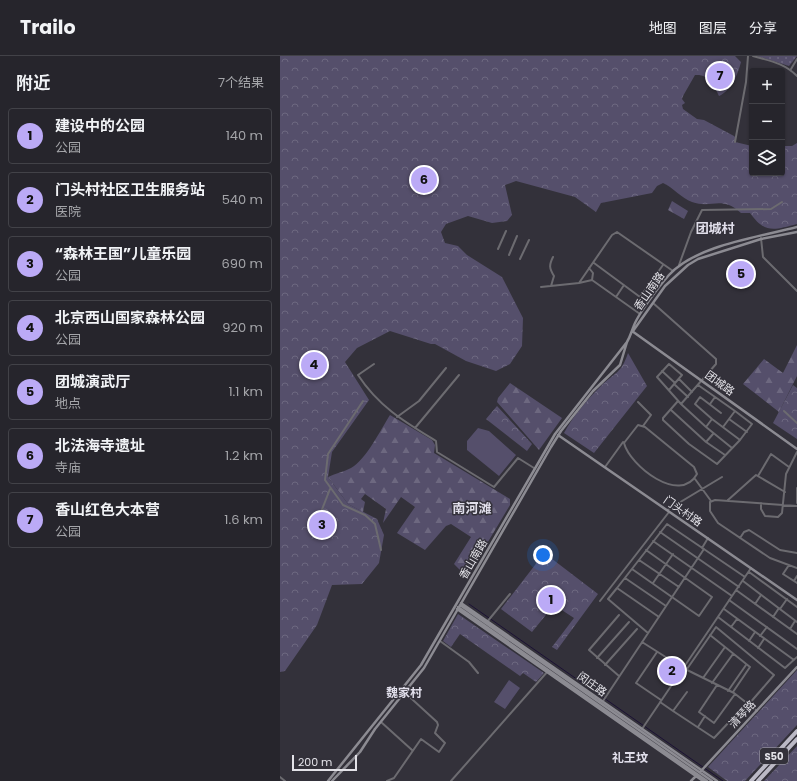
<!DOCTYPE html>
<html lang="zh">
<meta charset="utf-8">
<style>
:root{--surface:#26252c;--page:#323138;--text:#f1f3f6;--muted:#a4a5a9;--line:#424248;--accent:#bbaaf6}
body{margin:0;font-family:Poppins,"Noto Sans SC",sans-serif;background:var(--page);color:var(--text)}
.controls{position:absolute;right:12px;top:12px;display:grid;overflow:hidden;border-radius:4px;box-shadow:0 1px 3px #0004}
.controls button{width:36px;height:36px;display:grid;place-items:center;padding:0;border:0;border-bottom:1px solid var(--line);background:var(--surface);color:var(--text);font:20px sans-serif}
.scale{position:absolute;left:12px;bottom:10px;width:65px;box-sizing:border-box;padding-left:4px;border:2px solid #e3e2e8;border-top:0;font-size:11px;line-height:14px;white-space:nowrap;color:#e3e2e8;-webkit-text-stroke:3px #33313a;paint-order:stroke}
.you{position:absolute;left:263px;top:499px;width:14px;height:14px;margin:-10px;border:3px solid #fff;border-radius:50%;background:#1a73e8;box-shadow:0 0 0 6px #1a73e833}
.badge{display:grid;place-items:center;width:26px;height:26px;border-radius:50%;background:var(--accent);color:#111;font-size:13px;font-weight:700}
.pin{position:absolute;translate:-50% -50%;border:2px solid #fff;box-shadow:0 1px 4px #0006}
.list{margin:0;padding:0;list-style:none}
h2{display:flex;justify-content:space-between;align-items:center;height:52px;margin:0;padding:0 16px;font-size:17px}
h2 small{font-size:13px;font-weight:400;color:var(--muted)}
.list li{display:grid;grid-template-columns:26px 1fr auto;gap:12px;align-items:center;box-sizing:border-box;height:56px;margin:0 8px 8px;padding:0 8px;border:1px solid var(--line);border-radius:4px}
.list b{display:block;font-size:15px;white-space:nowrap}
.list p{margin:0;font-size:13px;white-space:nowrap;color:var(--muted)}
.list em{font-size:13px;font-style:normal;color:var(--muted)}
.icon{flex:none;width:22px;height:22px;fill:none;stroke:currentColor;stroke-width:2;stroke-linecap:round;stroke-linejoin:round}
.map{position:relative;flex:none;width:517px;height:725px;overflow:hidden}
header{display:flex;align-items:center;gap:24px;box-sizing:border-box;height:56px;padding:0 20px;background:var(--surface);border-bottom:1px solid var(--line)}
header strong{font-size:19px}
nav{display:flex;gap:22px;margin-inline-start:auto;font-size:14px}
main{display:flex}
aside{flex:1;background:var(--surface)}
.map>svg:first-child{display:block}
</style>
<header>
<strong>Trailo</strong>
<nav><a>地图</a><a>图层</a><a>分享</a></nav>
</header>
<main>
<aside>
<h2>附近<small>7个结果</small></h2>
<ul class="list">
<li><span class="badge">1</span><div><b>建设中的公园</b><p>公园</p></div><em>140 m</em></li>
<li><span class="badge">2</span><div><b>门头村社区卫生服务站</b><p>医院</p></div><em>540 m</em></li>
<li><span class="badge">3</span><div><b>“森林王国”儿童乐园</b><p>公园</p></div><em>690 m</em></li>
<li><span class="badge">4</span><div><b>北京西山国家森林公园</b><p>公园</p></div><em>920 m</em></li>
<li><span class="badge">5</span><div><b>团城演武厅</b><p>地点</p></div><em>1.1 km</em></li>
<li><span class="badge">6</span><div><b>北法海寺遗址</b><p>寺庙</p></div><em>1.2 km</em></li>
<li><span class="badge">7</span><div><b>香山红色大本营</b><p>公园</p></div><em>1.6 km</em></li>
</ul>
</aside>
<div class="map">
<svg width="517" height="725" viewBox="0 0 517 725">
<defs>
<pattern id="forest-firs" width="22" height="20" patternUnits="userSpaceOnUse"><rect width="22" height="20" fill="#554f6b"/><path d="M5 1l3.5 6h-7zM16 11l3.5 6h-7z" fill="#6d6880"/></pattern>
<pattern id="park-crowns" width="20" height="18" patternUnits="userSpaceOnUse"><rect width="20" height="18" fill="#554f6b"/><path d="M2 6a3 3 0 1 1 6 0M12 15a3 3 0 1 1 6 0" fill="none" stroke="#6d6880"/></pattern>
<pattern id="garden-dots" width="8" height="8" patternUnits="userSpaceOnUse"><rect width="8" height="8" fill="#554f6b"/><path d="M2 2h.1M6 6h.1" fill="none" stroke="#6d6880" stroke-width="1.8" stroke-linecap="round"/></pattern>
</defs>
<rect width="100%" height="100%" fill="#33313a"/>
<path fill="#554f6b" d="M198,372l11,3 27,24 -17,21 -32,-26v-9z
M229,624l11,8 -15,21 -11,-7z"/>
<path fill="url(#forest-firs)" d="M392,145l16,10 -4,8 -16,-9z
M517,289v31l-18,36 -36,-28 21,-25 19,14z
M230,327l52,35 -23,32 -42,-48 1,-4z
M110,359l42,25 3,5 -1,8 76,46v6l-43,72 -13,-13 17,-27 -20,-13 -5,2 -21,24 -28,-17 18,-26 -14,-10 -18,26 3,-14 -21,-15 -4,5 4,3 -2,10 -15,-8 -20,-27c8,-4 16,-5 23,-9 15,-8 30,-39 39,-53z"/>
<path fill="url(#park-crowns)" d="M0,0h455l6,6c-3,12 -10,29 -22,34 -5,-12 -10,-22 -24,-21l-12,21 -1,3 3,4 -3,2 1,4 14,10 7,1 30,16 2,2 -1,4 17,4v27h30v-27h10l5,-3v81c-23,6 -32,10 -47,-11h-9c-20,-18 -29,-4 -49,-11 -11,-4 -18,-14 -29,-19l-6,3 -5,7 -51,10 -5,9 -21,-15 -59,-16 -11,4 7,30 -5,6 -15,2 -24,-7 -22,8 -5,8 4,11 13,3 9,9 35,22 21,41 -1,28 -12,18 -14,7 -30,-10 -31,-17h-4l-41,-13 -33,17 -12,14 24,38 -37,52 -4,25 20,27 29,15 7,16 -5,28 -17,21 -30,1 -15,40 -32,46 -5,1z
M348,297l19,33 -53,67 -30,-20c9,-17 23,-33 37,-47 14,-14 20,-12 27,-33z
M513,329l4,3v51l-24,-16z
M217,350l35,38 -5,7 -41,-32z
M263,496l55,42 -41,56 -5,-3 22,-29 -20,-13 -22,27 -31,-23 34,-44z
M178,558l86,59 -8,9 -13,-9 -3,3 -60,-42 -9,13 -8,-6z
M517,614v55l-52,56h-18l-19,-14z
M517,690v35h-33z"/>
<path fill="url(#garden-dots)" d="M477,0h40l-8,10z"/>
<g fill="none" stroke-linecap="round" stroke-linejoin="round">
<path stroke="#1c1234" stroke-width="1" d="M189,548l254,177"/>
<path stroke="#6c6b70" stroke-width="2" d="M473,0c17,5 31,7 44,20
M511,13l6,-10
M455,86l11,-60 2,-26
M481,182l2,19 34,34
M218,193l8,-18
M229,199l8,-19
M240,203l9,-19
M314,207l46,34 23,-32
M399,209l12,-33 11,-22 69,-1 11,-7
M312,224l48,34
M299,227l13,-3 1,-7 -4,-5
M271,230l3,-10c-5,-8 -5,-11 -1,-19
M261,231l38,-4 33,-48 5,-3 56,39
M336,241l8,-12
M373,247l63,56v5l-35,40 25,23 6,-8 -17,-15 5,-7 21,16
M94,308l-16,11c21,32 47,47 78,66l1,11 57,35 24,-29 16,10
M382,315l13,12
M399,323l13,13
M394,328l14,13
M418,329l37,26
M389,334l13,-15 -13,-11 -12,13 24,27
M83,345l-35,53 -3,26 18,25 22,10 10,9 6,26
M398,345l-15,17v2l26,24 28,20 23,-24
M358,346l13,13 -8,11
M430,348l5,-7
M391,354l35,32 19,13
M504,355l13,12
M117,361l22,-16 27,-33
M432,363l28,21 12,-16 -17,-13 -12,16
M449,363l18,13
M358,369l7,2 49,40 3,7c-17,31 -67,-8 -73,-31z
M426,371l26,21
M135,372l44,-53
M426,386l7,-8
M325,411l18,-25
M478,420l13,-22 18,13
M415,423l16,22
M517,432v15
M448,444l28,-25 29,17
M481,447v6l4,7 13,1 4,-4 4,-39 11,-22
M517,450l-82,-6 -5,2v9l8,12 52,35 27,10
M387,454l55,-33
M41,456l9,-23
M380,476l79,55
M460,482l4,-6 5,-2 31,20 17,3
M373,485l79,55
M359,504l40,27
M509,509l-6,9 14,9
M352,513l67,47 13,-19 -66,-47
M469,516l48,35
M345,522l41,28
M463,525l54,41
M514,525l3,-5
M373,527l20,-29
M337,532l-9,11 40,34
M456,534l61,44
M449,544l68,49
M320,545l69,-89
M475,548l6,-9
M444,553l70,51
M500,553l7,-10
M339,559l-30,35 30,26
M379,561l-42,-29 50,-64 78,53
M438,561l67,51 12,-11
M493,561l6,-9
M207,566l23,-28
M451,571l6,-8
M510,573l5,-8
M430,579l40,32 -17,25
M480,580l7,-9
M160,585l29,21 9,11
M469,585l6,-9
M362,586l41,26 51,25 23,18
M478,592l6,-9
M377,596l-21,31 25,17
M317,602l32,-36
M325,609l32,-36
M407,613l29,-42 58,48 -25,29
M423,622l22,-31
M432,627l21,-29
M437,629l-18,27 15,11 21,-29
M448,635l18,-26
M407,636l-14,19 41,27 33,-35
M323,645l87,-131 14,-21 -2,-1 6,-10
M380,646l13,9
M101,666l31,28
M418,671l7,-11
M362,673l109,-161
M0,721l5,4
M107,725l7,-3 27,-39 18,13 6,-9 -10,-10 3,-8 -1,-3 -35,-32
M171,725l97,-110"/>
<path stroke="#8c8b92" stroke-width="2.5" d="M352,275l165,118
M353,275l32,-45 23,-21 10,-6 63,-20 36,-7
M278,379l239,165
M181,547l256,178
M180,549l252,176
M178,551l249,174
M177,553l246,172
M421,715l96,-104
M48,725l93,-116 134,-231 72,-92c3,-5 4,-9 6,-14 4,-13 27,-43 36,-53 27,-30 91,-38 128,-48
M52,725l28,-29 15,-23 49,-61 127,-221 10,-16 32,-40 27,-26 7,-23
M411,725l5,-5"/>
<path stroke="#bbb9c5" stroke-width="4" d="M471,725l46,-50
M478,725l39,-42"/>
</g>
<g text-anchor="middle" stroke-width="3" stroke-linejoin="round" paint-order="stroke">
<rect fill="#33313a" stroke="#aeadb4" stroke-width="1" x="480" y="692" width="28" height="16" rx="3"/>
<g font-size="10" font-weight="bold" fill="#e3e2e8">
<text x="494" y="704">S50</text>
</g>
<g font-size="11" fill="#e3e2e8" stroke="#33313a">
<text transform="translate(369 235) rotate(-55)" y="4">香山南路</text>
<text transform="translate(440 327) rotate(36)" y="4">团城路</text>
<text transform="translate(403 455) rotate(35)" y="4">门头村路</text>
<text transform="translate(193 503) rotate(-60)" y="4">香山南路</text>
<text transform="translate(312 628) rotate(35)" y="4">闵庄路</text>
<text transform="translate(462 658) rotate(-47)" y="4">清琴路</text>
</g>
<g font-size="12" font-weight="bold" fill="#e1dfeb" stroke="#33313a">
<text x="124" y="641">魏家村</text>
<text x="350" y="706">礼王坟</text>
</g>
<g font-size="13" font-weight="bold" fill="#e1dfeb" stroke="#33313a">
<text x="435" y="177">团城村</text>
<text x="192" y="457">南河滩</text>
</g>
</g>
</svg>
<div class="controls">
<button>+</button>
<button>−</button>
<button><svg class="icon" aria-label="layers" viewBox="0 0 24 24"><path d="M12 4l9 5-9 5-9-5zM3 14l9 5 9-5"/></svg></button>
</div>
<div class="scale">200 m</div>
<div class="you"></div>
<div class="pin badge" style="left:271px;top:544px">1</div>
<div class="pin badge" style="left:392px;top:615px">2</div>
<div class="pin badge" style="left:42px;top:469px">3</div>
<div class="pin badge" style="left:34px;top:309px">4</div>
<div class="pin badge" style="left:461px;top:218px">5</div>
<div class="pin badge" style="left:144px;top:124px">6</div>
<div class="pin badge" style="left:440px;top:20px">7</div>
</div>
</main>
